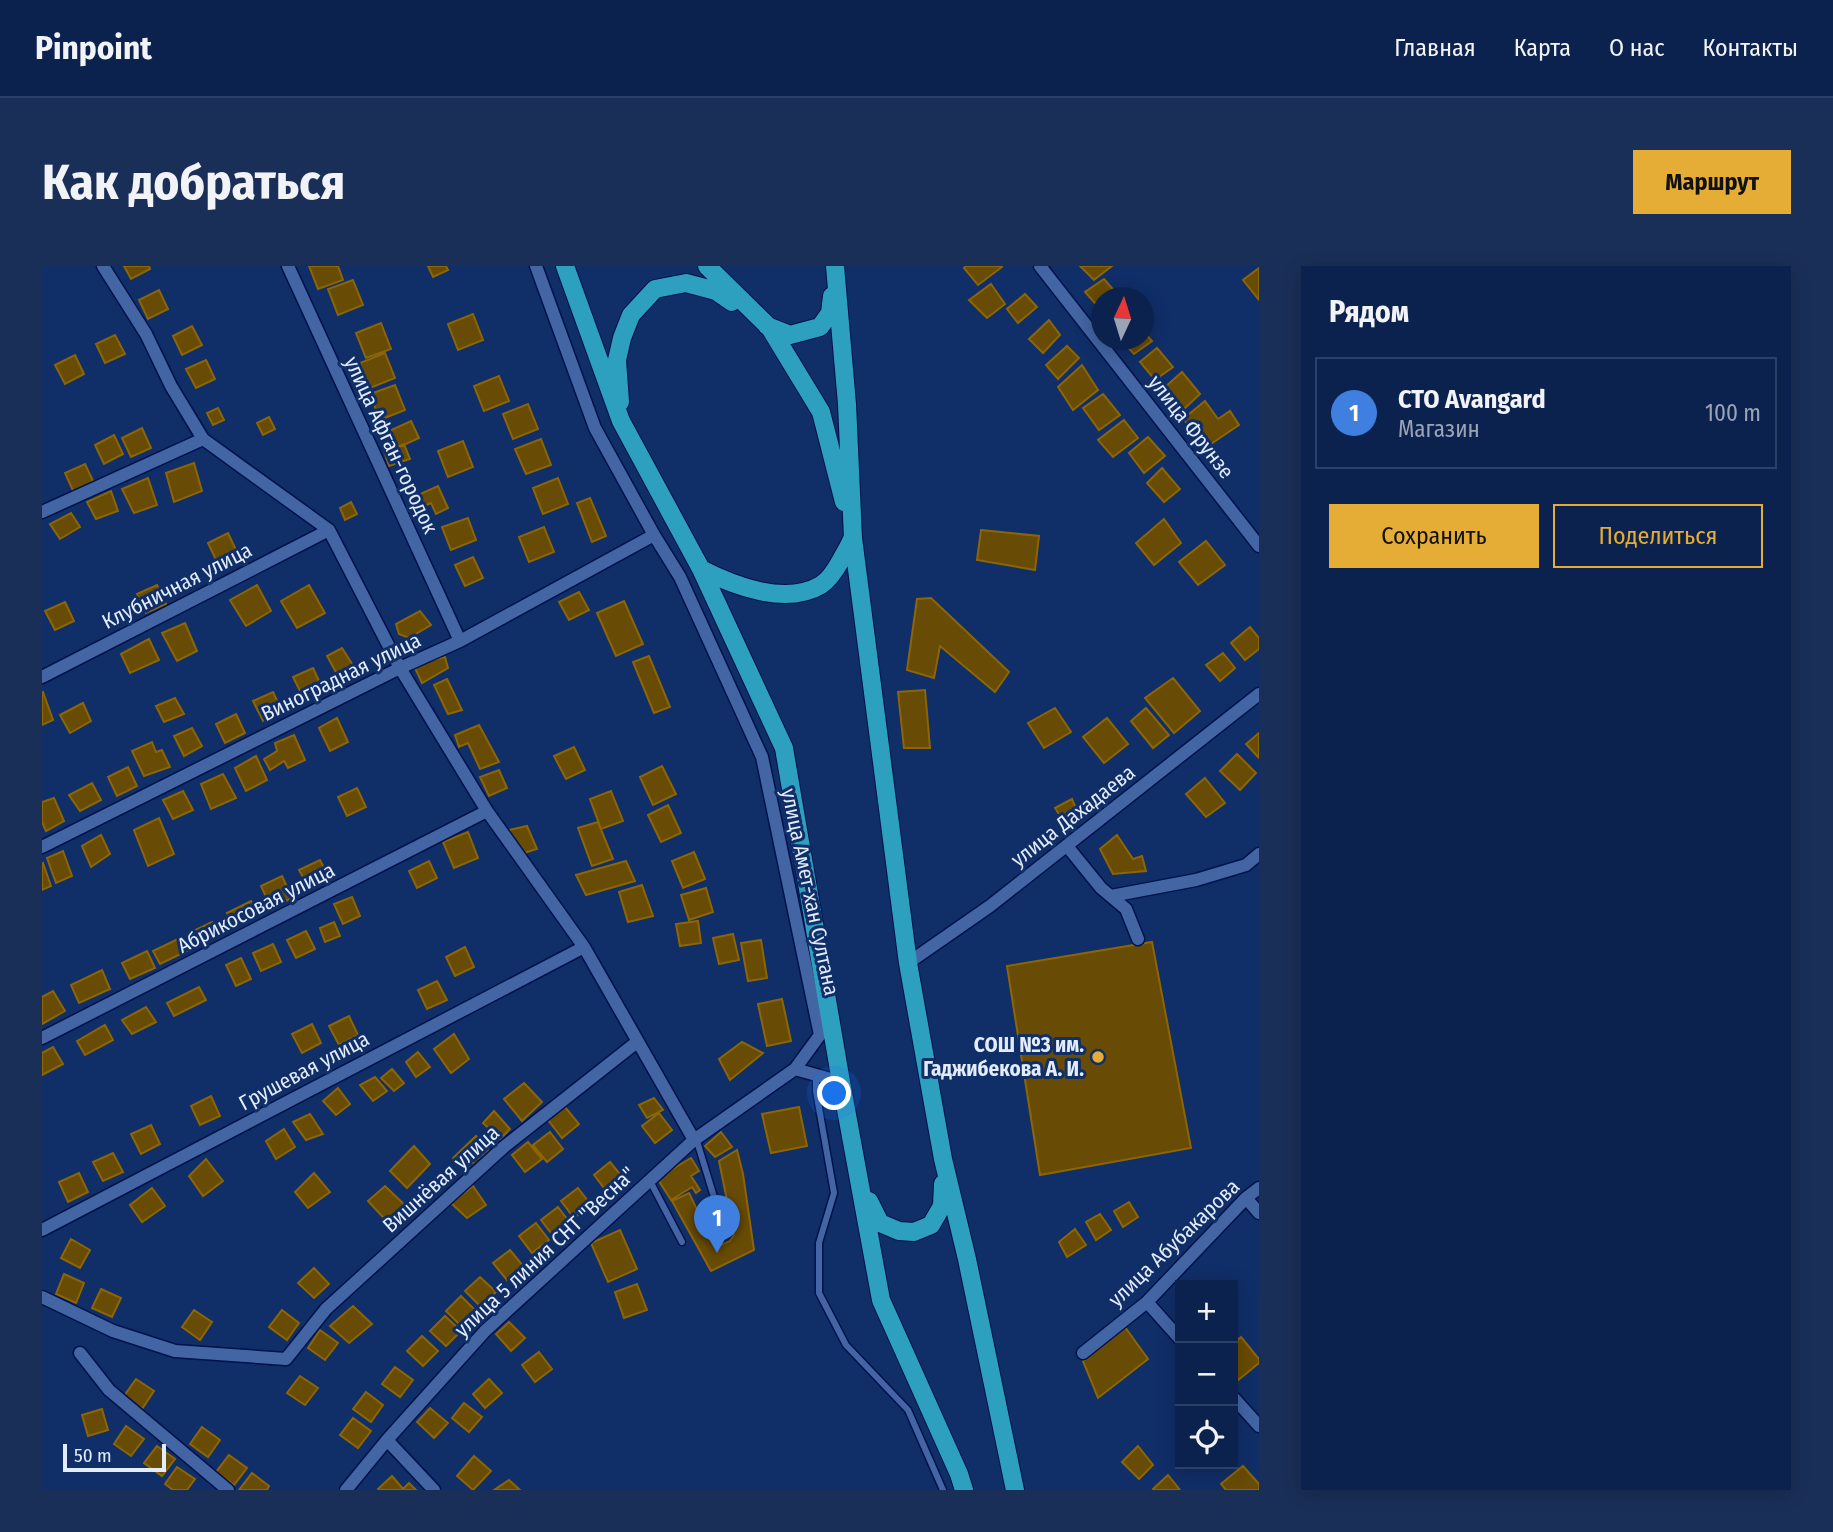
<!DOCTYPE html>
<html lang="ru">
<meta charset="utf-8">
<style>
:root{--surface:#0c224e;--page:#1a2f58;--text:#f1f3f6;--muted:#9aa4b6;--line:#2c3f66;--accent:#e5ad35}
body{margin:0;font-family:"Fira Sans Condensed",sans-serif;background:var(--page);color:var(--text)}
.controls{position:absolute;right:21px;bottom:21px;display:grid;overflow:hidden;border-radius:0px;box-shadow:0 4px 18px #0003}
.controls button{width:63px;height:63px;display:grid;place-items:center;padding:0;border:0;border-bottom:2px solid var(--line);background:var(--surface);color:var(--text);font:35px sans-serif}
.compass{position:absolute;left:1049px;top:21px;width:63px;height:63px;border-radius:50%;background:var(--surface);box-shadow:0 4px 18px #0003;rotate:4deg}
.scale{position:absolute;left:21px;bottom:18px;width:103px;box-sizing:border-box;padding-left:7px;border:4px solid #e3ecfa;border-top:0;font-size:19px;line-height:24px;white-space:nowrap;color:#e3ecfa;-webkit-text-stroke:5px #102e68;paint-order:stroke}
.you{position:absolute;left:793px;top:828px;width:24px;height:24px;margin:-18px;border:5px solid #fff;border-radius:50%;background:#1a73e8;box-shadow:0 0 0 10px #1a73e833}
.badge{display:grid;place-items:center;width:46px;height:46px;border-radius:50%;background:var(--accent);color:#fff;font-size:23px;font-weight:700}
.pin{position:absolute;translate:-50% -58px;filter:drop-shadow(0 2px 4px #0008)}
.pin::after{content:'';position:absolute;top:37px;width:24px;height:21px;background:inherit;clip-path:polygon(0 0,100% 0,50% 100%)}
.list{margin:0;padding:0;list-style:none}
h2{display:flex;justify-content:space-between;align-items:center;height:91px;margin:0;padding:0 28px;font-size:30px}
h2 small{font-size:23px;font-weight:400;color:var(--muted)}
.list li{display:grid;grid-template-columns:46px 1fr auto;gap:21px;align-items:center;box-sizing:border-box;height:112px;margin:0 14px 14px;padding:0 14px;border:2px solid var(--line);border-radius:0px}
.list b{display:block;font-size:26px;white-space:nowrap}
.list p{margin:0;font-size:23px;white-space:nowrap;color:var(--muted)}
.list em{font-size:23px;font-style:normal;color:var(--muted)}
.actions{display:flex;gap:14px;padding:21px 28px}
.actions a{flex:1;padding:16px 0;border:2px solid var(--accent);border-radius:0px;text-align:center;font-size:24px;color:var(--accent)}
.actions .main{background:var(--accent);color:#111}
.icon{flex:none;width:38px;height:38px;fill:none;stroke:currentColor;stroke-width:2;stroke-linecap:round;stroke-linejoin:round}
.map{position:relative;flex:none;width:1217px;height:1224px;overflow:hidden;border-radius:0px}
header{display:flex;align-items:center;gap:42px;box-sizing:border-box;height:98px;padding:0 35px;background:var(--surface);border-bottom:2px solid var(--line)}
header strong{font-size:33px}
nav{display:flex;gap:38px;margin-inline-start:auto;font-size:24px}
.intro{display:flex;align-items:center;justify-content:space-between;box-sizing:border-box;height:168px;padding:0 42px}
h1{margin:0;font-size:49px}
.button{padding:18px 32px;border-radius:0px;background:var(--accent);color:#111;font-size:24px;font-weight:700}
main{display:flex;gap:42px;padding:0 42px}
aside{flex:1;background:var(--surface);border-radius:0px;box-shadow:0 4px 18px #0003}
.map>svg:first-child{display:block}
</style>
<header>
<strong>Pinpoint</strong>
<nav><a>Главная</a><a>Карта</a><a>О нас</a><a>Контакты</a></nav>
</header>
<div class="intro"><h1>Как добраться</h1><a class="button">Маршрут</a></div>
<main>
<div class="map">
<svg width="1217" height="1224" viewBox="0 0 1217 1224">
<rect width="100%" height="100%" fill="#102e68"/>
<path fill="#684b04" stroke="#8c6605" stroke-width="2" d="M82,0h25l1,3 -19,10z
M267,0h29l5,14 -25,9z
M386,0h18l2,4 -15,7z
M924,0h35l1,1 -24,18 -14,-17z
M1038,0h32l-18,14z
M1217,2v32l-16,-20z
M1062,13l14,16 -2,3h-15v12l-16,-18z
M311,14l10,25 -25,10 -10,-26z
M949,18l14,20 -18,14 -18,-18z
M117,24l9,19 -20,10 -9,-19z
M983,28l12,13 -19,16 -11,-14z
M431,48l10,26 -25,10 -10,-26z
M1007,54l11,15 -17,18 -14,-14z
M339,57l10,26 -25,9 -10,-25z
M150,60l10,19 -20,10 -9,-19z
M1101,65l9,10 -18,13 -13,-14h22z
M73,69l10,19 -20,9 -9,-19z
M1025,80l12,12 -21,21 -12,-14z
M1115,82l16,19 -18,13 -15,-18z
M343,87l10,25 -25,10 -10,-25z
M33,89l9,19 -19,10 -10,-19z
M164,94l9,19 -19,9 -10,-19z
M1040,99l16,25 -25,20 -15,-23z
M1140,106l18,22 -19,18 -17,-24z
M457,110l10,25 -25,10 -10,-25z
M353,119l10,25 -25,10 -10,-26z
M1061,128l17,21 -21,15 -16,-22z
M1163,135l13,18 12,-8 9,14 -31,21 -25,-27z
M486,138l10,25 -25,10 -10,-25z
M176,142l6,12 -11,5 -6,-12z
M227,151l6,12 -12,6 -6,-12z
M1082,154l14,18 -25,19 -15,-17z
M369,155l8,17 -24,11 -8,-17z
M100,162l9,20 -20,9 -9,-19z
M72,169l9,19 -19,10 -9,-19z
M1106,171l17,19 -21,17 -15,-20z
M499,173l10,26 -25,9 -11,-25z
M421,175l10,26 -25,10 -10,-26z
M362,178l6,15 -21,7 -5,-15z
M152,197l8,28 -28,11 -8,-29z
M43,198l9,19 -20,10 -9,-20z
M1120,202l18,21 -16,13 -17,-19z
M106,212l9,27 -23,8 -12,-24z
M516,212l10,26 -25,10 -10,-26z
M396,220l10,22 -12,6 -5,-11 -9,4 -6,-11z
M69,225l7,20 -22,8 -9,-17z
M548,232l16,38 -14,6 -15,-39z
M309,236l6,12 -12,6 -5,-12z
M29,247l9,14 -20,12 -10,-15z
M426,252l8,22 -25,10 -9,-23z
M1122,253l17,24 -27,22 -18,-22z
M502,261l10,25 -25,10 -10,-25z
M939,264l58,6 -4,34 -58,-10z
M186,267l9,19 -20,10 -9,-19z
M1164,275l19,24 -27,20 -19,-23z
M431,291l10,21 -18,8 -10,-21z
M115,319l9,19 -20,9 -9,-19z
M215,319l14,26 -25,15 -16,-26z
M267,319l16,28 -28,15 -16,-27z
M537,326l10,18 -20,10 -10,-18z
M889,332l78,74 -14,20 -55,-46 -6,32 -27,-8 10,-71z
M582,335l19,43 -27,12 -19,-43z
M23,336l9,19 -19,9 -10,-19z
M378,345l11,14 -22,13 -10,-4 -3,-10z
M143,357l12,28 -20,10 -15,-28z
M1208,361l9,11v11l-14,11 -14,-17z
M107,373l10,21 -29,13 -9,-19z
M300,382l14,22 -18,6 -11,-20z
M1181,387l12,15 -15,13 -14,-16z
M607,390l21,51 -16,6 -21,-51z
M403,391l3,11 -26,15 -7,-15 10,-6z
M271,402l9,19 -19,10 -10,-20z
M1131,412l27,33 -26,22 -29,-35z
M405,413l15,31 -14,4 -14,-29z
M883,424l5,58h-26l-6,-56z
M1,426l10,28 -11,5v-33z
M231,426l9,19 -19,10 -10,-20z
M133,432l9,16 -20,8 -8,-16z
M41,437l8,18 -21,12 -10,-18z
M1013,442l16,24 -27,16 -16,-25z
M1104,442l23,27 -16,13 -22,-27z
M194,448l9,19 -20,10 -9,-19z
M295,452l11,24 -18,9 -11,-23z
M1065,452l21,26 -24,19 -21,-26z
M437,459l20,37 -19,7 -12,-26 -9,4 -4,-12z
M150,462l10,18 -18,10 -10,-20z
M1217,467v25l-13,-14z
M252,469l11,25 -17,8 -4,-7 -14,9 -6,-11 13,-8 -2,-8z
M110,476l4,10 6,-2 8,17 -26,9 -12,-25z
M532,481l11,23 -19,9 -12,-23z
M1195,488l19,19 -16,17 -20,-19z
M214,490l11,24 -21,11 -11,-23z
M620,500l14,28 -23,11 -13,-28z
M86,501l9,19 -20,10 -9,-19z
M457,504l8,18 -18,8 -9,-19z
M181,508l13,24 -25,11 -10,-25z
M1163,512l20,25 -19,14 -20,-23z
M50,517l9,17 -21,11 -11,-16z
M315,522l9,19 -19,9 -9,-19z
M141,525l10,19 -20,9 -10,-19z
M569,525l12,30 -22,8 -11,-30z
M12,532l10,23 -18,10 -4,-9v-20z
M1030,533l5,12 -15,8 -7,-11z
M626,539l13,28 -20,9 -13,-27z
M117,552l15,36 -26,12 -14,-36z
M556,556l15,37 -21,7 -14,-38z
M485,560l10,23 -16,5 -12,-24z
M426,566l10,26 -24,10 -11,-26z
M59,569l9,19 -19,13 -9,-21z
M1075,569l16,24 9,-3 4,15 -33,3 -13,-25z
M21,585l9,25 -16,7 -9,-25z
M652,586l11,27 -22,9 -11,-27z
M278,594l9,17 -20,11 -10,-18z
M387,595l8,17 -20,10 -8,-17z
M584,595l9,20 -49,14 -10,-20z
M1,597l8,23 -9,4v-26z
M240,610l10,22 -21,10 -10,-22z
M600,619l11,31 -25,6 -9,-30z
M664,622l7,24 -24,8 -8,-25z
M310,631l8,19 -17,8 -9,-20z
M209,635l7,13 -25,13 -6,-14z
M656,655l3,22 -21,3 -4,-22z
M170,656l6,12 -25,12 -6,-12z
M292,656l6,14 -15,6 -5,-14z
M264,665l9,18 -19,9 -9,-18z
M691,668l6,26 -20,4 -6,-26z
M138,672l7,13 -27,13 -7,-13z
M719,674l6,38 -19,3 -7,-38z
M1110,676l39,206 -151,27 -33,-209z
M231,678l8,18 -20,9 -8,-18z
M423,681l9,20 -19,9 -9,-19z
M105,685l8,17 -25,11 -8,-16z
M199,692l10,21 -15,7 -10,-21z
M60,704l8,19 -31,14 -8,-18z
M395,715l10,19 -20,9 -9,-19z
M157,721l7,13 -32,16 -7,-13z
M11,725l12,20 -23,13v-27z
M740,733l9,42 -24,5 -9,-42z
M104,741l10,15 -24,12 -10,-14z
M307,750l9,19 -19,10 -10,-19z
M270,758l9,19 -19,10 -10,-19z
M63,759l8,15 -28,15 -8,-14z
M412,768l15,25 -18,14 -17,-24z
M700,776l21,11 -33,27 -11,-21z
M11,781l10,17 -21,11v-22z
M376,786l12,15 -14,10 -10,-15z
M350,803l12,14 -10,8 -13,-13z
M333,811l12,14 -14,10 -13,-16z
M482,817l18,19 -20,19 -18,-22z
M296,822l12,16 -14,11 -13,-14z
M169,830l9,20 -20,9 -9,-19z
M612,832l9,12 -16,8 -8,-13z
M523,841l14,17 -17,14 -14,-18z
M757,841l8,39 -36,7 -9,-39z
M452,845l16,18 -10,10 -17,-16z
M617,847l13,17 -17,13 -13,-17z
M268,848l13,20 -17,6 -13,-18z
M109,859l9,19 -19,10 -10,-20z
M242,863l11,18 -19,12 -10,-18z
M508,866l13,17 -16,13 -14,-17z
M679,866l11,15 -17,10 -10,-11z
M434,870l12,14 -24,20 -11,-12z
M486,876l14,17 -17,13 -13,-17z
M372,880l16,18 -23,24 -17,-17z
M695,884l6,24 11,76 -43,21 -39,-70 17,-8 22,45 10,7 9,-4 4,-6 -15,-74z
M71,887l10,19 -20,9 -10,-19z
M649,892l8,13 -8,5 9,14 -4,3 -4,-6 -21,13 -14,-22z
M164,893l17,22 -20,15 -14,-20z
M568,896l14,17 -17,13 -13,-17z
M37,907l9,19 -20,10 -9,-20z
M272,907l16,19 -22,16 -13,-16z
M343,920l25,24 -17,18 -25,-27z
M431,920l13,19 -19,13 -16,-15z
M110,922l13,18 -23,16 -12,-17z
M536,922l13,17 -17,13 -13,-17z
M1087,936l9,15 -15,10 -9,-16z
M516,941l13,17 -17,13 -13,-17z
M1058,948l11,16 -15,10 -10,-18z
M494,957l13,17 -17,13 -13,-17z
M1033,963l11,16 -19,12 -8,-15z
M578,964l17,39 -29,13 -17,-39z
M29,973l19,11 -10,18 -19,-10z
M468,984l14,17 -17,13 -14,-17z
M272,1002l15,16 -15,14 -16,-15z
M22,1008l20,9 -8,20 -20,-9z
M438,1011l16,15 -15,15 -16,-16z
M595,1018l10,26 -23,8 -9,-26z
M59,1023l20,9 -9,19 -20,-9z
M419,1030l15,15 -15,15 -15,-15z
M311,1040l19,18 -23,19 -19,-17z
M152,1044l18,12 -12,18 -18,-13z
M240,1044l17,13 -12,17 -18,-13z
M403,1050l16,15 -15,15 -16,-15z
M467,1056l16,16 -14,13 -15,-17z
M1083,1061l23,32 -50,39 -15,-37z
M278,1064l18,13 -13,17 -17,-12z
M380,1070l16,15 -15,15 -16,-15z
M1199,1071l18,22v4l-22,18 -4,-5v-32z
M497,1086l13,17 -17,13 -13,-17z
M353,1101l18,13 -13,17 -18,-13z
M258,1110l18,12 -13,17 -18,-12z
M94,1113l18,12 -12,18 -18,-13z
M447,1113l13,14 -17,15 -12,-14z
M324,1126l17,13 -12,17 -18,-13z
M422,1137l18,14 -13,15 -17,-14z
M388,1142l18,15 -14,15 -17,-16z
M60,1143l6,21 -20,6 -6,-21z
M311,1152l18,13 -13,17 -18,-13z
M84,1160l18,13 -13,17 -17,-12z
M160,1161l18,13 -12,17 -18,-13z
M115,1180l18,13 -13,17 -18,-13z
M1096,1180l15,19 -14,14 -17,-17z
M187,1189l18,13 -13,17 -18,-13z
M432,1190l17,15 -18,19 -16,-14z
M1201,1200l16,18v6h-33l-5,-6z
M135,1201l18,12 -8,11h-14l-8,-6z
M210,1207l17,13 -2,4h-28z
M1126,1209l12,15h-26l-1,-1z
M350,1210l11,13 6,-6 7,7h-37l-1,-1z
M467,1214l11,10h-26z"/>
<g fill="none" stroke-linecap="round" stroke-linejoin="round">
<defs>
<path id="lane" d="M774,809v16l18,102 -15,50v50l27,52 62,65 35,80
M654,872l18,59
M608,915l32,61"/>
<path id="street" d="M61,0l43,68 25,52 32,53 126,91 71,138 87,143 97,136 110,193
M246,0l172,375
M494,0l59,162 59,107 26,42 82,180 58,278
M998,0l219,280
M0,246l161,-73
M0,411l287,-147
M1025,580l34,42 25,21 12,30
M0,581l358,-179 60,-27 194,-106
M1069,630l85,-16 50,-15 13,-11
M866,697l82,-57 269,-212
M0,772l445,-227
M753,803l46,13
M1204,932l13,15
M0,964l542,-283
M0,1031l71,34 62,20 111,8 40,-50 179,-163 132,-104
M1105,1036l33,37
M38,1087l29,37 119,100
M1041,1087l64,-51 99,-104 13,-10
M1191,1131l26,29
M345,1174l47,50
M304,1224l41,-50 98,-109 209,-191 101,-71 30,-41"/>
<path id="primary" d="M523,0l56,155 80,148 83,179 57,334 40,218 78,174 5,16
M665,0l63,62 51,84 23,90
M793,0l12,138 6,134 55,425 35,196 24,100 48,231
M725,60l23,9 30,-8 10,-14 2,-17
M578,136l-3,-42 5,-22 9,-23 24,-26 31,-6 30,8 16,11
M659,303c33,17 85,37 120,16 8,-5 15,-16 20,-25 4,-8 10,-16 12,-24
M827,935l11,22 19,8 15,1 17,-7 11,-19 1,-22"/>
</defs>
<use href="#lane" stroke="#00124b" stroke-width="9"/>
<use href="#street" stroke="#00124b" stroke-width="15"/>
<use href="#primary" stroke="#00124b" stroke-width="20"/>
<use href="#lane" stroke="#4365a4" stroke-width="6"/>
<use href="#street" stroke="#4365a4" stroke-width="12"/>
<use href="#primary" stroke="#2da0c0" stroke-width="18"/>
</g>
<circle fill="#e5ad35" stroke="#102e68" stroke-width="2.5" cx="1056" cy="791" r="7"/>
<g text-anchor="middle" stroke-width="6" stroke-linejoin="round" paint-order="stroke">
<g font-size="21" fill="#e3ecfa" stroke="#102e68">
<text transform="translate(1149 161) rotate(52)" y="7">улица Фрунзе</text>
<text transform="translate(349 179) rotate(65)" y="7">улица Афган-городок</text>
<text transform="translate(135 320) rotate(-27)" y="7">Клубничная улица</text>
<text transform="translate(299 411) rotate(-26)" y="7">Виноградная улица</text>
<text transform="translate(1031 550) rotate(-38)" y="7">улица Дахадаева</text>
<text transform="translate(768 626) rotate(78)" y="7">улица Амет-хан Султана</text>
<text transform="translate(214 642) rotate(-27)" y="7">Абрикосовая улица</text>
<text transform="translate(262 805) rotate(-28)" y="7">Грушевая улица</text>
<text transform="translate(399 913) rotate(-42)" y="7">Вишнёвая улица</text>
<text transform="translate(1132 977) rotate(-44)" y="7">улица Абубакарова</text>
<text transform="translate(503 986) rotate(-43)" y="7">улица 5 линия СНТ "Весна"</text>
</g>
<g font-size="21" font-weight="bold" fill="#e3ecfa" stroke="#102e68" text-anchor="end">
<text x="1042" y="786">СОШ №3 им.<tspan x="1042" dy="24">Гаджибекова А. И.</tspan></text>
</g>
</g>
</svg>
<div class="controls">
<button>+</button>
<button>−</button>
<button><svg class="icon" aria-label="locate" viewBox="0 0 24 24"><circle cx="12" cy="12" r="6"/><path d="M12 2v4M12 18v4M2 12h4M18 12h4"/></svg></button>
</div>
<svg class="compass" viewBox="-18 -18 36 36"><path d="M0-13l5 13h-10z" fill="#e53935"/><path d="M0 13l5-13h-10z" fill="#9aa4b6"/></svg>
<div class="scale">50 m</div>
<div class="you"></div>
<div class="pin badge" style="left:675px;top:987px;background:#3f7fe0">1</div>
</div>
<aside>
<h2>Рядом<small></small></h2>
<ul class="list">
<li><span class="badge" style="background:#3f7fe0">1</span><div><b>СТО Avangard</b><p>Магазин</p></div><em>100 m</em></li>
</ul>
<div class="actions"><a class="main">Сохранить</a><a>Поделиться</a></div>
</aside>
</main>
